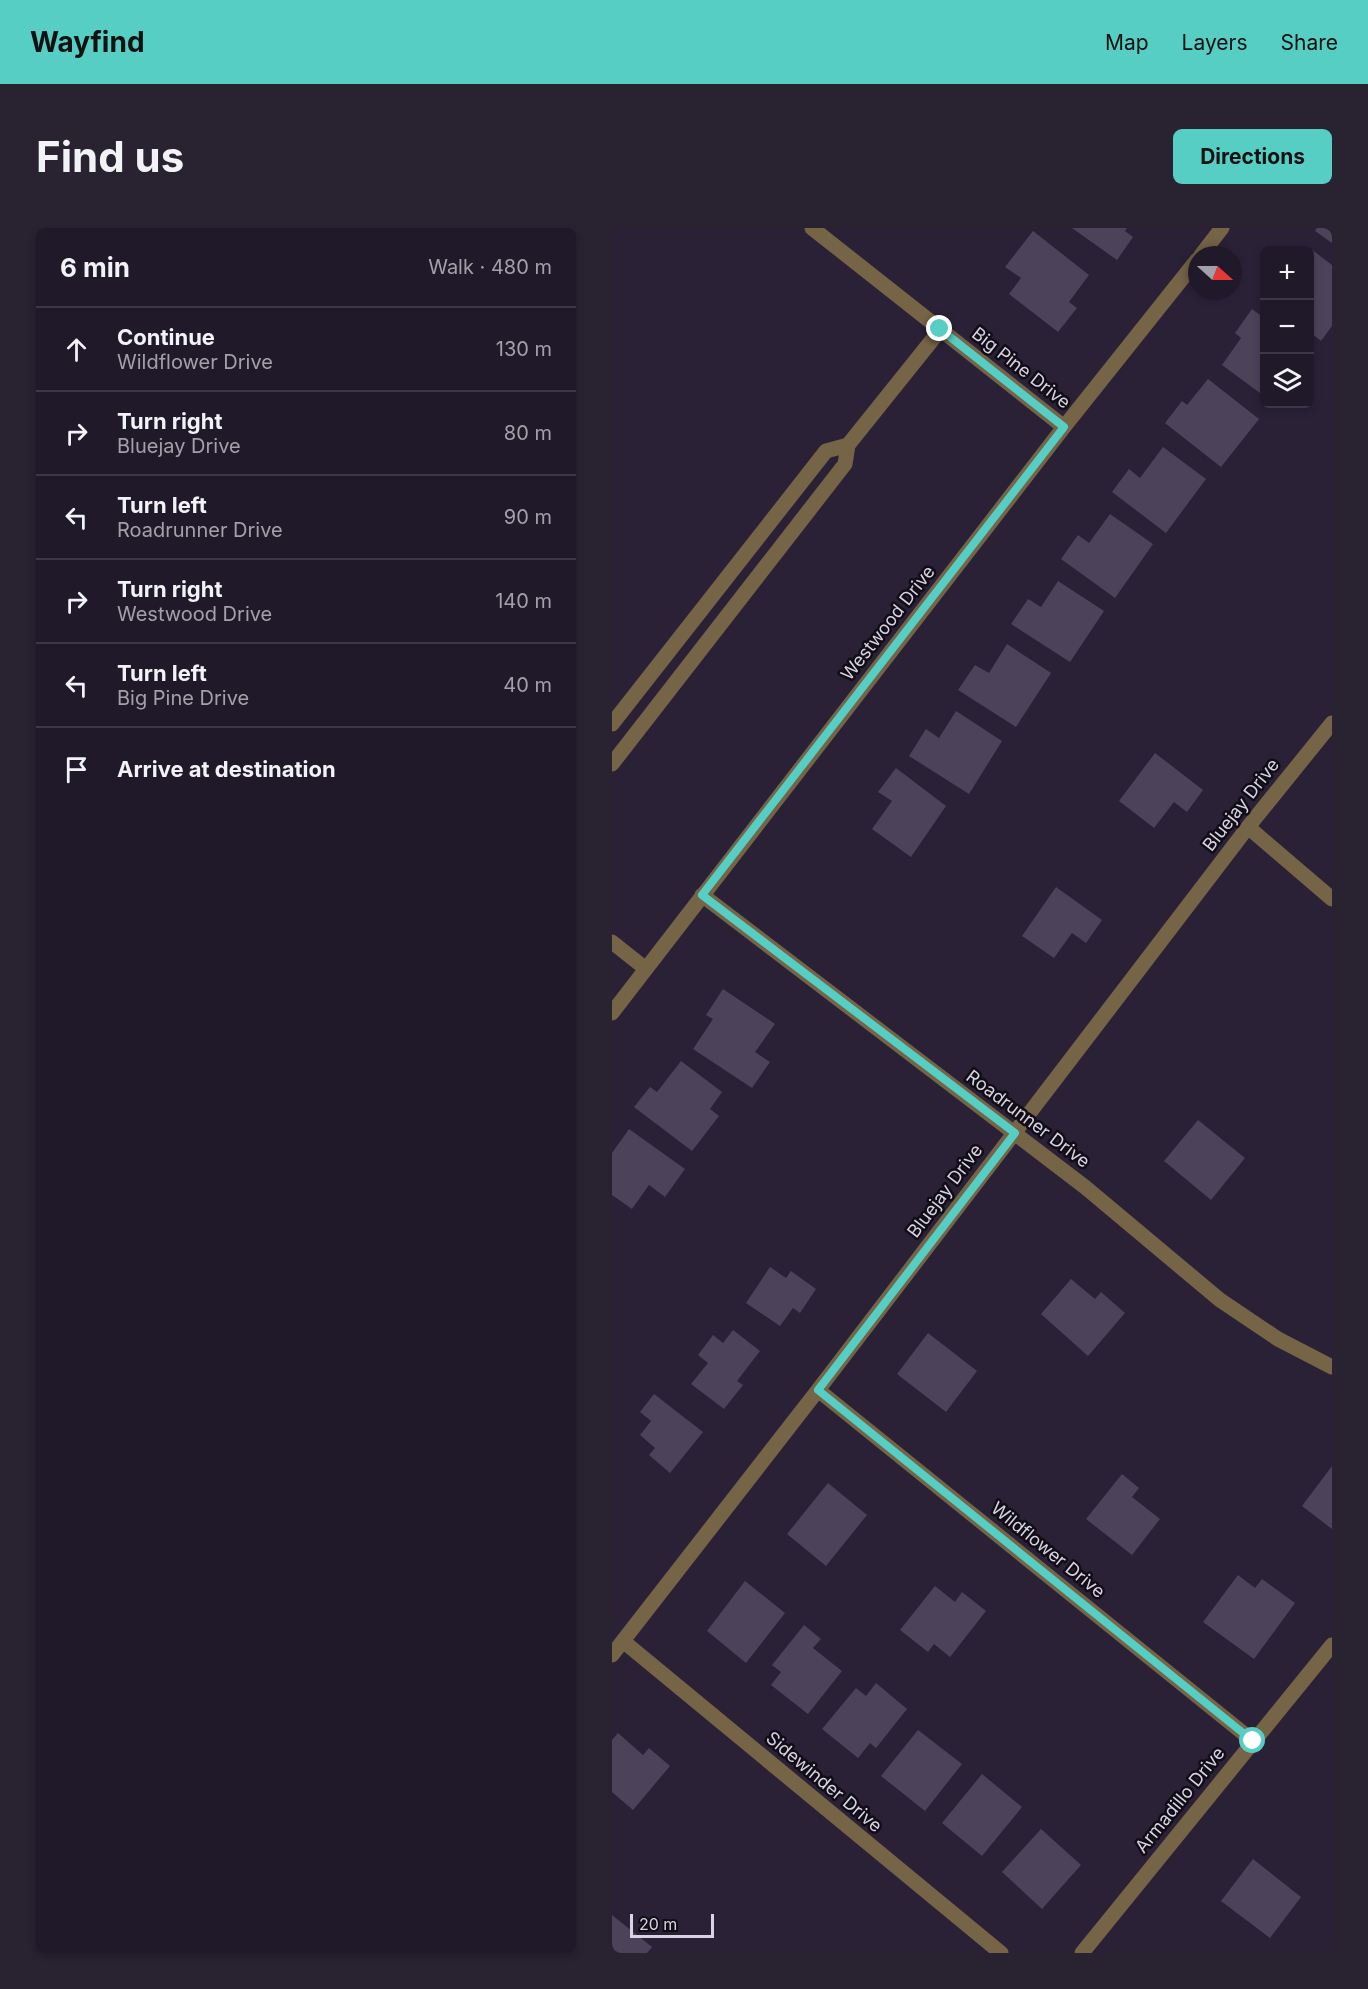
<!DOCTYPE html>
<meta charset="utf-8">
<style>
:root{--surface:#201929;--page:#282231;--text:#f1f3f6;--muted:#a2a0a8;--line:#3d3846;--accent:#56cec4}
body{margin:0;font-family:Inter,sans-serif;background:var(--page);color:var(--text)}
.controls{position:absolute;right:18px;top:18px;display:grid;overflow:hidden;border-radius:9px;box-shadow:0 3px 9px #0003}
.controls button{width:54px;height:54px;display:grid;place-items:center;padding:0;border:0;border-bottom:2px solid var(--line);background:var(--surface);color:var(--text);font:30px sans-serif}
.compass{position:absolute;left:576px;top:18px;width:54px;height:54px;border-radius:50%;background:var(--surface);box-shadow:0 3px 9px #0003;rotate:111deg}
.scale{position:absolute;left:18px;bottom:15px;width:84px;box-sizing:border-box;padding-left:6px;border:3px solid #d8d3e2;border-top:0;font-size:16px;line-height:21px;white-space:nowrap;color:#d8d3e2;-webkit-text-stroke:4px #110d17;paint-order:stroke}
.stop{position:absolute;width:18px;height:18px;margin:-14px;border:4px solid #56cec4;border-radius:50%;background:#fff}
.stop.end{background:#56cec4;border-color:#fff;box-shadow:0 2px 6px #0008}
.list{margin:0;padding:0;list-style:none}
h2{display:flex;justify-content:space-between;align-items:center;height:78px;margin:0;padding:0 24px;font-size:26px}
h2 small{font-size:20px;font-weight:400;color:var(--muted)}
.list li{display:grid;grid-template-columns:39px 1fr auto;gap:18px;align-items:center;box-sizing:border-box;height:84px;padding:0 24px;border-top:2px solid var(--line)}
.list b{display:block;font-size:22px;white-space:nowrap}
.list p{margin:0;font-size:20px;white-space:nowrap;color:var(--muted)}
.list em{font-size:20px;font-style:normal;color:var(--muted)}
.icon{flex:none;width:33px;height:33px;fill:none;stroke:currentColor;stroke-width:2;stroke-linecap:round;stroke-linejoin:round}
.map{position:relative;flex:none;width:720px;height:1725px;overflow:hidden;border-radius:9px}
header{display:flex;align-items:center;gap:36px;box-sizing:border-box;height:84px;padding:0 30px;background:var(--accent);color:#111}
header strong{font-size:28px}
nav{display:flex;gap:33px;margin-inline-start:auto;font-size:21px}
.intro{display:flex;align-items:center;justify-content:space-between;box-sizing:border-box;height:144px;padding:0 36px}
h1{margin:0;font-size:42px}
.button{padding:15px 27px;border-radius:9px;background:var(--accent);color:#111;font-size:21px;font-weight:700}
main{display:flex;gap:36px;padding:0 36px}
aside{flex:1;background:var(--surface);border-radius:9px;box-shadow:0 3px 9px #0003}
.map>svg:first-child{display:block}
</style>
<header>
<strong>Wayfind</strong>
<nav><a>Map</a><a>Layers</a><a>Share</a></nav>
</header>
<div class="intro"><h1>Find us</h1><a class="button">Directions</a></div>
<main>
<aside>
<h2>6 min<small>Walk · 480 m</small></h2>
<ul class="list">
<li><svg class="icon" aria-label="ahead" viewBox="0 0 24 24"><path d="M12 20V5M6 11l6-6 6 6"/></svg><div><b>Continue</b><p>Wildflower Drive</p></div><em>130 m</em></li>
<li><svg class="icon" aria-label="right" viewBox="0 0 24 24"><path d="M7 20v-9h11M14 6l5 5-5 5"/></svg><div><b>Turn right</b><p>Bluejay Drive</p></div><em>80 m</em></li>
<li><svg class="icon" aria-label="left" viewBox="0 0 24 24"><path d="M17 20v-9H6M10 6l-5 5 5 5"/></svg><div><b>Turn left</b><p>Roadrunner Drive</p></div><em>90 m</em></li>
<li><svg class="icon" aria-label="right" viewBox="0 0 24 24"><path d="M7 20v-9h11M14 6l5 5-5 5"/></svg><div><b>Turn right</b><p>Westwood Drive</p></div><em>140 m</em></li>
<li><svg class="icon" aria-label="left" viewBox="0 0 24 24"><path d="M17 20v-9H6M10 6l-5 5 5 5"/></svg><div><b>Turn left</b><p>Big Pine Drive</p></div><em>40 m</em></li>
<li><svg class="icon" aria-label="arrive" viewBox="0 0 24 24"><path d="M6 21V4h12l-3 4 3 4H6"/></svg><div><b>Arrive at destination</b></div></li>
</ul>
</aside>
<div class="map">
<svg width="720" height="1725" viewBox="0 0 720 1725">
<rect width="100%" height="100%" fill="#2a2137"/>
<path fill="#4c425a" d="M460,0h55l-2,3 8,6 -16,23z
M705,0h15v15l-17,-12z
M421,3l56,44 -20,27 8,6 -19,24 -49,-38 12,-16 -16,-11z
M699,21l21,16v61l-11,15 -11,-9z
M640,81l12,9v78l-42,-31 19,-27 -6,-5z
M596,151l51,40 -38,48 -56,-44 17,-22 5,4z
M551,219l43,32 -40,54 -54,-41 17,-23 11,9z
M498,286l43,30 -38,54 -54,-39 17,-24 11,8z
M446,353l46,30 -34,51 -59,-38 17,-25 13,8z
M395,416l44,29 -35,54 -58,-37 17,-25 14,8z
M344,483l46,30 -33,53 -60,-38 17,-27 13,9z
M543,525l48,37 -16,22 -13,-10 -20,26 -35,-27z
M284,540l50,38 -35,51 -39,-28 20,-28 -14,-9z
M444,659l46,33 -16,23 -14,-10 -18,25 -32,-22z
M111,761l52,35 -20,28 15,10 -18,26 -59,-39 20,-30 -7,-4z
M69,833l41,31 -12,17 9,7 -27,35 -58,-44 16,-20 7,5z
M586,892l47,38 -34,42 -47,-39z
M17,901l56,40 -20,28 -16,-12 -17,24 -20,-14v-42z
M158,1039l16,11 5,-7 25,18 -16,24 -7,-5 -13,18 -34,-23z
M459,1051l24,20 6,-7 24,21 -37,43 -47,-42z
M121,1102l27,21 -23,30 6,4 -19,24 -33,-25 17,-21 -10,-8 15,-20 10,8z
M316,1105l49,38 -31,41 -49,-38z
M42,1166l49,38 -33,41 -21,-18 6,-7 -15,-13 11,-14 -11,-9z
M720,1238v63l-30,-23z
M510,1246l17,14 -7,9 28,22 -28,36 -46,-36z
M216,1255l39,32 -41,51 -39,-32z
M626,1347l17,13 7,-9 33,24 -41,56 -51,-37z
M133,1353l40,32 -39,50 -39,-32z
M323,1358l20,16 7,-10 24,19 -36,46 -16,-13 -6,8 -28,-22z
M192,1397l17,14 -8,9 29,23 -34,43 -37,-29 10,-13 -9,-7z
M264,1455l31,26 -31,39 -6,-5 -12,15 -36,-29 34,-41 10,8z
M306,1502l44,34 -37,47 -44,-35z
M6,1505l25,22 6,-7 21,18 -37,44 -21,-18v-52z
M370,1546l40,33 -40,49 -40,-33z
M429,1601l40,36 -39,44 -40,-37z
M641,1631l48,38 -31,41 -49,-37z
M0,1687l40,32 -5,6h-35z"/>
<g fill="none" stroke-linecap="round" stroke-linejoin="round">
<path stroke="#766447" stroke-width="15" d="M200,0l252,199
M589,27l21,-27
M0,496l214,-273 22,-6
M0,536l233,-300 3,-19 93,-116
M636,599l84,72
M90,667l383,292 135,113 58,39 54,28
M0,714l34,27
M0,785l452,-586 133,-167
M206,1162l435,351
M11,1413l378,312
M0,1427l206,-265 430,-563 84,-104
M470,1725l250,-308"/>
</g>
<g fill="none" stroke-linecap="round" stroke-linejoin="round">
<path stroke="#56cec4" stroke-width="8" d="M328,101l124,98 -362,468 313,238 -197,257 435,351"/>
</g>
<g text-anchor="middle" stroke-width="5" stroke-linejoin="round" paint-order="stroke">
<g font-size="18" fill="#d8d3e2" stroke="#110d17">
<text transform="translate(409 140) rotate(38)" y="6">Big Pine Drive</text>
<text transform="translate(276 395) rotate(-52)" y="6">Westwood Drive</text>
<text transform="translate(629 577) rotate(-52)" y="6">Bluejay Drive</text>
<text transform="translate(416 891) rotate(37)" y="6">Roadrunner Drive</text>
<text transform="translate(333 963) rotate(-53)" y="6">Bluejay Drive</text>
<text transform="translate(436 1322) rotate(39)" y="6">Wildflower Drive</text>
<text transform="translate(212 1554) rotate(40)" y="6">Sidewinder Drive</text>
<text transform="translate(568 1572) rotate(-51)" y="6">Armadillo Drive</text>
</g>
</g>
</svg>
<div class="controls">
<button>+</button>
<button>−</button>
<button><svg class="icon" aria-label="layers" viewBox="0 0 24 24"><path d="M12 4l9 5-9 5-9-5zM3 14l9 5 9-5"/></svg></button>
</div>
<svg class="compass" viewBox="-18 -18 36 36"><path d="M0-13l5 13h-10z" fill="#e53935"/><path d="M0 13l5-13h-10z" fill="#a2a0a8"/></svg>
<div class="scale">20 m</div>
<div class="stop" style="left:641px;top:1513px"></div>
<div class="stop end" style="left:328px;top:101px"></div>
</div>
</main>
